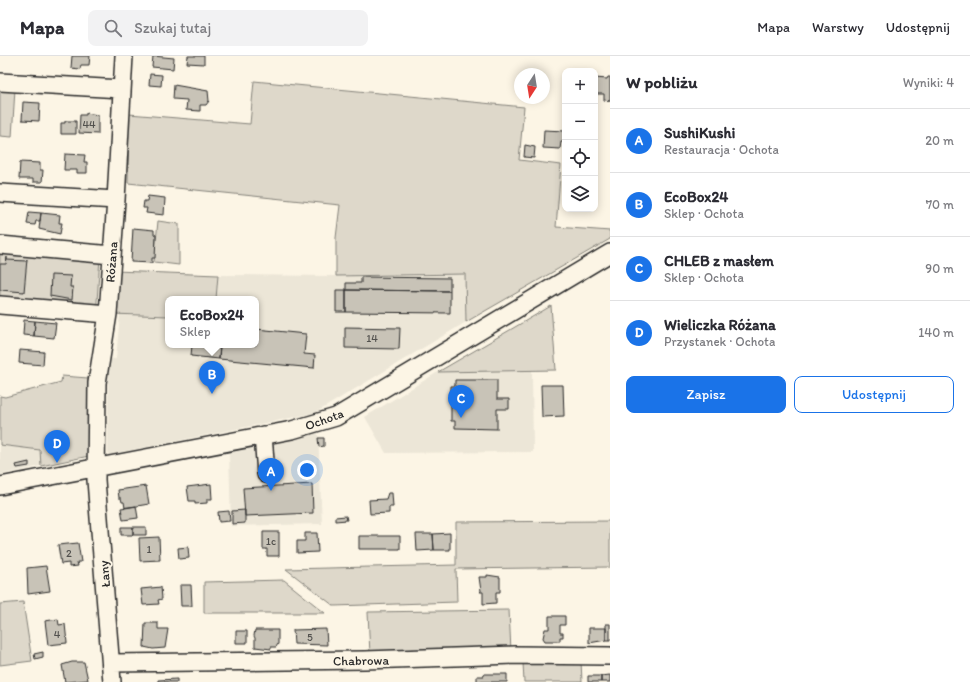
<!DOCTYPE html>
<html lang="pl">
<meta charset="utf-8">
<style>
:root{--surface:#fff;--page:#f2f2f3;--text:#2b2b33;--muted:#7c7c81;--line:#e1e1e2;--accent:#1a73e8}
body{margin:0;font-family:Itim,sans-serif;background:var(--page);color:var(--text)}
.controls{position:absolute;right:12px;top:12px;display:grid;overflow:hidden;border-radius:8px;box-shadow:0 2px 10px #0003}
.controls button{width:36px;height:36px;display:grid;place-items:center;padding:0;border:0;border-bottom:1px solid var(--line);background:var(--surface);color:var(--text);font:20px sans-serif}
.compass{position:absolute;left:514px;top:12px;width:36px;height:36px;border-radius:50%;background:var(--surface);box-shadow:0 2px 10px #0003;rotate:192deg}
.you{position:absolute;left:307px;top:414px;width:14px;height:14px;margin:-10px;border:3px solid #fff;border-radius:50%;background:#1a73e8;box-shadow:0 0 0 6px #1a73e833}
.badge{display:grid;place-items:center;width:26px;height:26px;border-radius:50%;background:var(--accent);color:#fff;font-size:13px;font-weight:700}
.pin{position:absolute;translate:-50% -33px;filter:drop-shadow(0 1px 2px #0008)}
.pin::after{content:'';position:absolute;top:21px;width:14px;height:12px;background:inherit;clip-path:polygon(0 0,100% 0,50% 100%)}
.popup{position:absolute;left:165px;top:240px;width:94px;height:52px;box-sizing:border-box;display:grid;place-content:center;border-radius:8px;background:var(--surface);filter:drop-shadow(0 1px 3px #0005);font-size:13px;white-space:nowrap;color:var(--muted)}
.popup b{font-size:15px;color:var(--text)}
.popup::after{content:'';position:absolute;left:50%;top:100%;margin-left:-8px;border:8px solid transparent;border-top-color:var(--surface)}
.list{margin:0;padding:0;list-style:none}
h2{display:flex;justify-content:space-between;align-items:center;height:52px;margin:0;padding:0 16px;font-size:17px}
h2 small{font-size:13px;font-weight:400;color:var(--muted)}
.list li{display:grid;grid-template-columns:26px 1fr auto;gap:12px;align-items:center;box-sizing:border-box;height:64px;padding:0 16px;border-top:1px solid var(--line)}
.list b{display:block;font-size:15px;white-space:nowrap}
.list p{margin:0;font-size:13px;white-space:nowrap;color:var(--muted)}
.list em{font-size:13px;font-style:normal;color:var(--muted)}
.actions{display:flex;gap:8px;padding:12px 16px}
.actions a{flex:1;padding:9px 0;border:1px solid var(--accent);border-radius:8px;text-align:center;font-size:14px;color:var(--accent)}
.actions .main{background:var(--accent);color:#fff}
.icon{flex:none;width:22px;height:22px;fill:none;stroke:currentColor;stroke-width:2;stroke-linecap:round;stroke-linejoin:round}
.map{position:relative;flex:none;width:610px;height:626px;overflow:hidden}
header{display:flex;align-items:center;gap:24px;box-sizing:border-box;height:56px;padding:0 20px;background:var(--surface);border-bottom:1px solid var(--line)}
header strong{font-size:19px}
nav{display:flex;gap:22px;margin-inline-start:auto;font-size:14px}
.search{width:280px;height:36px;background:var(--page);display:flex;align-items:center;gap:10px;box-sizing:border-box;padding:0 14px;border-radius:8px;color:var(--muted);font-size:15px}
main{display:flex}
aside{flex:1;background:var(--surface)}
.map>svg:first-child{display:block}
</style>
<header>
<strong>Mapa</strong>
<div class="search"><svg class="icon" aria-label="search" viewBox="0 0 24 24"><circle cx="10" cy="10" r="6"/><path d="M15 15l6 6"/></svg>Szukaj tutaj</div>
<nav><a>Mapa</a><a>Warstwy</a><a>Udostępnij</a></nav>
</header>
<main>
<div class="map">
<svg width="610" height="626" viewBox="0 0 610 626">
<rect width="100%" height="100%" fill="#fcf5e5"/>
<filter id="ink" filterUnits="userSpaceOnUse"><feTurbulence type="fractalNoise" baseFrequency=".025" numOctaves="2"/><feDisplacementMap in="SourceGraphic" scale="8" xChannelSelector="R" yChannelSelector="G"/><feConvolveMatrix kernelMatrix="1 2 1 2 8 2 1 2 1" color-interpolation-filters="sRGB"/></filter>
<g filter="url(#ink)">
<path fill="#ece6d7" d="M465,218l1,48 -151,91 -207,42v-97l8,1 4,-45 48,2v29h88v-46h-40l2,-24 118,1z
M532,314l1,82 -147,1 -21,-36 73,-45z
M318,377l4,91 -91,2 -2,-75z
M0,389l40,5 1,16 -41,9z"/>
<path fill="#ded8ca" stroke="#84827a" d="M254,25l270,26 -5,53 42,5 -5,62 54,4v8l-144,83 -1,-48 -129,2v-38l4,-33 -212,-22 1,-69 121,10z
M0,32l15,1 -3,48 -12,-1z
M158,165l21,3v41l-25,-3z
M0,194l100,8 -4,58 -96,-8z
M115,215l103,4 -2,24h-48v17l-56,-2z
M551,250l5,64 -118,2z
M62,320l26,2 1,78 -48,10 -1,-16 -40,-5v-49l5,1 56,-15z
M610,465v46l-154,2 1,33 -123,4 -48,-37 170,-4v-43z
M284,524l41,33h-121v-31z
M23,546l9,59 -32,4v-61z
M509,554l2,41 -141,4 -2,-43z
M581,605l1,21h-58l-1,-19z"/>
<path fill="#c8c3b7" stroke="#2b2b2b" d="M72,0h18l-1,9h-8l-1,4 -9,-1z
M153,0l21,2 -1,11 -21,-2z
M188,0h16v8l-17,-1z
M150,18l12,1 -1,11 -12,-1z
M608,21h2v24l-6,-1v-6h-9v-16l12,1z
M174,29l34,6 1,10 -3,4h-6v6l-14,-1 1,-10 -14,-1z
M23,46l17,1 -1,18 -17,-1z
M86,57l12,2v19l-19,-1 1,-18h6z
M65,65h11v13h-15v-11h4z
M544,74l21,1v11h-4l-1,7 -17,-1z
M525,89l10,2 -1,11 -10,-1z
M65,98l20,1 -1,7h3v11h-10v-3h-13z
M20,106l20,1v7h3l-1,12h-9v-3h-14z
M148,140l17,2 -1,17 -18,-2 1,-5h-4l1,-7h3z
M29,156l12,1 -1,8h-4l-1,4 -8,-1z
M41,157l19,2 -1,8h3l-2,11 -21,-5z
M133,172l21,2v4l2,1 -1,23h-3v5l-21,-1z
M7,201v3l19,1 1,-2 -3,33 -24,-2v-26h6z
M51,219l20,1 -1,11h3l-1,13 -22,-4z
M361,221l89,1v13l-104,-1v-7h15z
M336,234h10v22h-10z
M346,234l104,1v22l-104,-1z
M24,264l11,1 -1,15 -11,-1z
M35,265l21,2 -2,15 -20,-2z
M345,271l55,1 -1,21 -54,-1z
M256,273l50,5 -2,20 11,1 -1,13 -95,-9 1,-14h36z
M192,289l28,1 -1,13 -28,-3z
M20,294l24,2 -1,13 -24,-2z
M455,324h42v19h12v10h-12v20l-42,-1v-7h-4v-35h4z
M541,329h22l1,31 -22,1z
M318,382h6v8l-5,1z
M29,406v4l-12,2 -1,-3z
M211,428l1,15h-5v4l-12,1v-3h-6l-2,-14z
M312,428l1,29 -68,3 -2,-28z
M146,430l3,18 -24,4 -1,-6h-2l-1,-4h-2l-1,-8z
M388,437h4l1,14h-4v6l-19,1 -1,-14 17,-1z
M136,450l2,12 -15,2 -2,-12z
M245,454v13l-13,1v-13z
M229,455l1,10 -11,1 -1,-10z
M346,460l1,4 -12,1v-4z
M121,471h12v8h-12z
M133,471h13v8h-13z
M263,476h16v24h-12v-7h-4z
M305,477h12l1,19 -21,1v-12h8z
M450,477v17h-16l-1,-16z
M416,478h17l1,16 -17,1z
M359,480h41v13h-41z
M159,481l1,23 -20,1 -1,-23z
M78,487l3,19h-4l1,4 -9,1v-4l-8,1 -3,-19z
M188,491l1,11 -10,1 -1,-11z
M46,510l4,25 -22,3 -1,-26z
M487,519l13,2v15h-4v11l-13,1v-12h-3l1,-1 -2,-14h8z
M180,529h11l1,21h-11z
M161,531l1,12 -4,1 1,4 -16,1 -2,-16z
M549,560h16v9h-5v8h3v4h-3v4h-15l-2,-3 2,-9h4z
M58,563l1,6 6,-1 2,19 -19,2 -3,-24z
M145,567h13v6h10l-3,19 -12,1 -9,-2z
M606,568h4v16h-4z
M589,572h17v12l-17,3z
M326,573l1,16 -33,-1 -1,-14z
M255,574h23v14l-2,3h-5v2l-16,-2v-9l-1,-2z
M236,575h11v12h-11z
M43,596v5l-8,2 -1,-5z
M72,606h12l4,18 -23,2 -3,-17z
M484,618h23v8h-30v-6h7z
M610,619v7h-9v-6z
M588,620h13v6h-13z
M177,623v3h-19v-2z"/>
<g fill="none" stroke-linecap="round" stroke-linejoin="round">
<defs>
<path id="minor" d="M0,26l121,7
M0,137l116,7
M0,189l112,10
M0,249l108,9
M263,379l3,39
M0,430l292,-56 44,-13 274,-164
M112,607l253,-3 150,-5 95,1
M112,626l-16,-202 1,-97 11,-69 8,-114 8,-144"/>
</defs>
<use href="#minor" stroke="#2b2b2b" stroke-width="20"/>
<use href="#minor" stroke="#fcf5e5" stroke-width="17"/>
</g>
</g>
<g text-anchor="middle" stroke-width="4" stroke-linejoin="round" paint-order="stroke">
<g font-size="11" fill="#52514e">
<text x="89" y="72">44</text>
<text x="372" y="286">14</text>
<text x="271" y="489">1c</text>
<text x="149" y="497">1</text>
<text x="69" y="501">2</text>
<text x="57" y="582">4</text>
<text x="310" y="585">5</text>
</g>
<g font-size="13" fill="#2b2b2b" stroke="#fcf5e5">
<text transform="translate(111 206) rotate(-86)" y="5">Różana</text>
<text transform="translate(324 363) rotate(-20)" y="5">Ochota</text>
<text transform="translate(104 518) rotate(-95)" y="5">Łany</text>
<text transform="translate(361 604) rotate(-1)" y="5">Chabrowa</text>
</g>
</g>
</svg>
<div class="controls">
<button>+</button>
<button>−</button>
<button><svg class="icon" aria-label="locate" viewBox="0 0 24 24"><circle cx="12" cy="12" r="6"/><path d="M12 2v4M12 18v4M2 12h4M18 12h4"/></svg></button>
<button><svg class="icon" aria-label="layers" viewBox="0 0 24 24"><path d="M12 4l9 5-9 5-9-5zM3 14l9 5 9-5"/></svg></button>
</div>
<svg class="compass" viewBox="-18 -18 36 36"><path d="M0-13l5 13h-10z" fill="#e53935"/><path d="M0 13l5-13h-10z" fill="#7c7c81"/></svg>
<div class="you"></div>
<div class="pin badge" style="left:271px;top:435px">A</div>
<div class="pin badge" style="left:212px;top:338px">B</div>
<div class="popup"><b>EcoBox24</b>Sklep</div>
<div class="pin badge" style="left:461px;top:362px">C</div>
<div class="pin badge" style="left:57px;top:407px">D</div>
</div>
<aside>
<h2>W pobliżu<small>Wyniki: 4</small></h2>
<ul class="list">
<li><span class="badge">A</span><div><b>SushiKushi</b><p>Restauracja · Ochota</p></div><em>20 m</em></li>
<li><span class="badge">B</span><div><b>EcoBox24</b><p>Sklep · Ochota</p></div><em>70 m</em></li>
<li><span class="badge">C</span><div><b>CHLEB z masłem</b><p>Sklep · Ochota</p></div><em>90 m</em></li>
<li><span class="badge">D</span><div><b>Wieliczka Różana</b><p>Przystanek · Ochota</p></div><em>140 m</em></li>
</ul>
<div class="actions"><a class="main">Zapisz</a><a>Udostępnij</a></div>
</aside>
</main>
